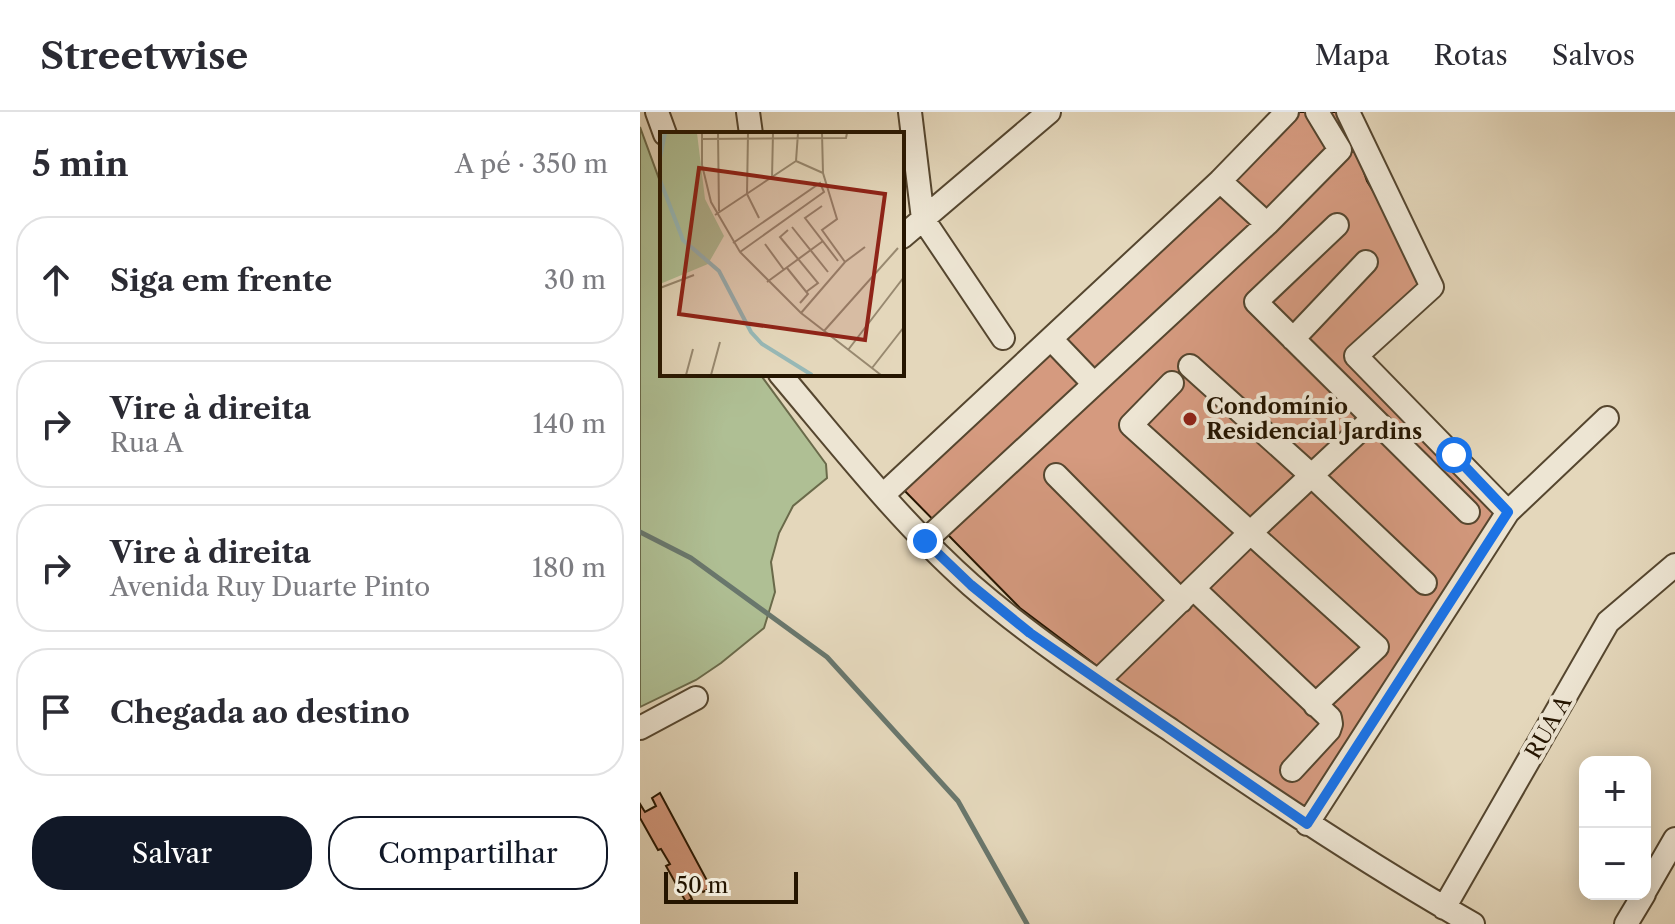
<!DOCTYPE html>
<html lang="pt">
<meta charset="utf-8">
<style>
:root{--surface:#fff;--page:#f7f7f7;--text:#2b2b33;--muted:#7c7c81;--line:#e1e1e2;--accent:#111827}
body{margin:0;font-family:"Libre Caslon Text",serif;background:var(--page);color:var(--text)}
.controls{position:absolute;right:24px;bottom:24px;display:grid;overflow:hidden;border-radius:16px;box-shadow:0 4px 20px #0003}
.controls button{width:72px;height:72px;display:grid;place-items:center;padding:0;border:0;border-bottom:2px solid var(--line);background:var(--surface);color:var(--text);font:40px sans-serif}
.scale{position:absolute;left:24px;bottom:20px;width:134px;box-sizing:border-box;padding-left:8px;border:4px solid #251500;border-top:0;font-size:22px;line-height:28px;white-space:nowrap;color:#251500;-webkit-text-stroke:6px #ede5d3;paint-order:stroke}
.stop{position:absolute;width:24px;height:24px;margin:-18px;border:6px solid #1a73e8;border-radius:50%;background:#fff}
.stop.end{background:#1a73e8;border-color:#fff;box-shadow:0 2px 8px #0008}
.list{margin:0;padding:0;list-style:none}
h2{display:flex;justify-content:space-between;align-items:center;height:104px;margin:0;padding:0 32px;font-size:34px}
h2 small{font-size:26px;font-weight:400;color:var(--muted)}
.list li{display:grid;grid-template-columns:52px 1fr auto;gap:24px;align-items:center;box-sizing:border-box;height:128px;margin:0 16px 16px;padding:0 16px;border:2px solid var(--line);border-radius:32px}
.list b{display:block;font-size:30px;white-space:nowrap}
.list p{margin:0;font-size:26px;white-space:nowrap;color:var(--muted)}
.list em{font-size:26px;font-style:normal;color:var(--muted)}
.actions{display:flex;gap:16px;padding:24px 32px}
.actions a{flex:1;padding:18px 0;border:2px solid var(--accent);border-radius:32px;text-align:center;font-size:28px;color:var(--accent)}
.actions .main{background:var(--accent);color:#fff}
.icon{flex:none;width:44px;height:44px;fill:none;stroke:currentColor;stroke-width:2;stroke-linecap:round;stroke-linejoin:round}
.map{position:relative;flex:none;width:1035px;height:812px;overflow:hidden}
header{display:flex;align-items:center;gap:48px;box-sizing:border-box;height:112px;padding:0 40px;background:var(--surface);border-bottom:2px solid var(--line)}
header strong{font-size:38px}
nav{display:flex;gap:44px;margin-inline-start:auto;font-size:28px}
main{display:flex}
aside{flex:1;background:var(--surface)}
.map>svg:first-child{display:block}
</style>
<header>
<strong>Streetwise</strong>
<nav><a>Mapa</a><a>Rotas</a><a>Salvos</a></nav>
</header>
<main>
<aside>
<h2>5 min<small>A pé · 350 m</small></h2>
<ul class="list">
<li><svg class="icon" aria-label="ahead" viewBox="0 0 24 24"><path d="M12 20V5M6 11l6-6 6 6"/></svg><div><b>Siga em frente</b></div><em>30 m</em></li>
<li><svg class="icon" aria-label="right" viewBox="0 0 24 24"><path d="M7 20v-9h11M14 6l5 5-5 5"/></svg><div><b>Vire à direita</b><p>Rua A</p></div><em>140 m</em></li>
<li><svg class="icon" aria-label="right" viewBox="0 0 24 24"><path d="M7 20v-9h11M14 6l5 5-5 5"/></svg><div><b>Vire à direita</b><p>Avenida Ruy Duarte Pinto</p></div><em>180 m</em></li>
<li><svg class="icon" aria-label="arrive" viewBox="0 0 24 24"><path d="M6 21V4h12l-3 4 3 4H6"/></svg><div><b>Chegada ao destino</b></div></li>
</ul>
<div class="actions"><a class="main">Salvar</a><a>Compartilhar</a></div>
</aside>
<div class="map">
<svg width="1035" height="812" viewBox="0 0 1035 812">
<rect width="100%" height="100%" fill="#e4d7bb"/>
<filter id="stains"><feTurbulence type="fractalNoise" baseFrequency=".0025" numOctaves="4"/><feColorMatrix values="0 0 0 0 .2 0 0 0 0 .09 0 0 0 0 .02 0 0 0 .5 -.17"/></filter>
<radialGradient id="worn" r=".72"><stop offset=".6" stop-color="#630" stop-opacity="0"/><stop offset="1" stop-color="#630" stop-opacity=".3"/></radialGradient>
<path fill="#afbf94" stroke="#6a6a4a" stroke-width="2" d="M0,15l22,60v187h98l66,90 1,14 -34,28 -14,27 -8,29 4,30 -11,36 -43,35 -25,17 -56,27z"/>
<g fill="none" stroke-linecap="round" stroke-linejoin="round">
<path stroke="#69776d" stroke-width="5" d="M0,420l51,26 136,99 131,144 69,123"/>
</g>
<path fill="#d59a7f" stroke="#251500" stroke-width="2" d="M645,0h58l24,69 65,106 -76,69 152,156 -201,312 -287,-216 -124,-126z
M20,681l51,95 -8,4 -3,-5 -11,6 3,6 -6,3 -20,-36 4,-2 -9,-15 -3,1 -18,-32v-14l5,8 11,-6 -4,-8z"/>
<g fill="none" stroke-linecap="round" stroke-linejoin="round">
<defs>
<path id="minor" d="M17,0l8,22
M108,0l3,22
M270,0l13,107 80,119
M708,0l84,175 -76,69 152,156
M580,69l47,43
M697,113l-81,77 212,210
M262,125l147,-125
M411,227l43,45
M653,227l73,-77
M550,254l121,109 114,108
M140,262c61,72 120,148 191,211 62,54 132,100 201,146 98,68 197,134 301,193
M532,271l-41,42 246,222 -62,58
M416,363l125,126
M243,383l337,-314 67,-69
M285,429l342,-317 73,-74 -23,-38
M554,477l136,129 1,6 -2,6 -37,40
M458,569l153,-149 122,-114
M0,616l56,-30
M667,712l201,-312 99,-94
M1005,779l30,-52
M804,796l164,-286 67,-57
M986,812l18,-30"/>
</defs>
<use href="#minor" stroke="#55462f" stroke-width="26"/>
<use href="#minor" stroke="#ede5d3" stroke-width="22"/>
</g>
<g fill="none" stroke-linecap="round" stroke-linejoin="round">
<path stroke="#1a73e8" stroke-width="10" d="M285,429l46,44 59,48 277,191 201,-312 -54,-57"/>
</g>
<circle fill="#8f2418" stroke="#ede5d3" stroke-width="3" cx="550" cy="307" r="8"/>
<g text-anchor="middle" stroke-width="8" stroke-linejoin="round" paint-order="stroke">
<g font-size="22" font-weight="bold" fill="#251500" stroke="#ede5d3" text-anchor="start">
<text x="566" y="302">Condomínio<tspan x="566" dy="25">Residencial Jardins</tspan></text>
</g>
<g font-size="22" fill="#251500" stroke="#ede5d3">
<text transform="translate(908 615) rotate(-60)" y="8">RUA A</text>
</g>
</g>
<g transform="translate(20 20)">
<rect width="244" height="244" fill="#e4d7bb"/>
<path d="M0,1h37l8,66 19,37 -16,28 -48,20z" fill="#afbf94"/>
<path fill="none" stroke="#97b8b6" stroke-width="4" d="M0,26l5,-25M0,48l23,60 36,31 32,61 11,12 50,31"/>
<path fill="none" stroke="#988970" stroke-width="2" d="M42,1v32l9,37 29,50 61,61 80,62M58,1l1,78M88,1l-1,61 12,24M162,1l1,40 14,46 -15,11 23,32M41,7l145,-1 1,-5M136,29l27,12M136,29l2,-28M112,46l1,-45M162,74l-17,12 33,43M55,83l81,-54M132,95l36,45M128,98l-8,7 38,46 -12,9M73,111l87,-60 4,9 -84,60M105,112l19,26M127,136l21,26 -8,9M107,150l56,-41M0,156l34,-13M141,181l44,-51 20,-15M164,199l74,-83M188,218l56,-73M212,236l32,-41M26,243l7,-26M51,243l9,-33"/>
<path fill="#8f2418" fill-opacity="0.15" stroke="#8f2418" stroke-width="4" d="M39,36l186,26 -20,146 -186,-26z"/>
<rect width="244" height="244" fill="none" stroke="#251500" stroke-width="4"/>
</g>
<rect width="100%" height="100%" filter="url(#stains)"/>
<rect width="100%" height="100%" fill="url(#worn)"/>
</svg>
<div class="controls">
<button>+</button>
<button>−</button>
</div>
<div class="scale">50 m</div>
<div class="stop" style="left:814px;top:343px"></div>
<div class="stop end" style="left:285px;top:429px"></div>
</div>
</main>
